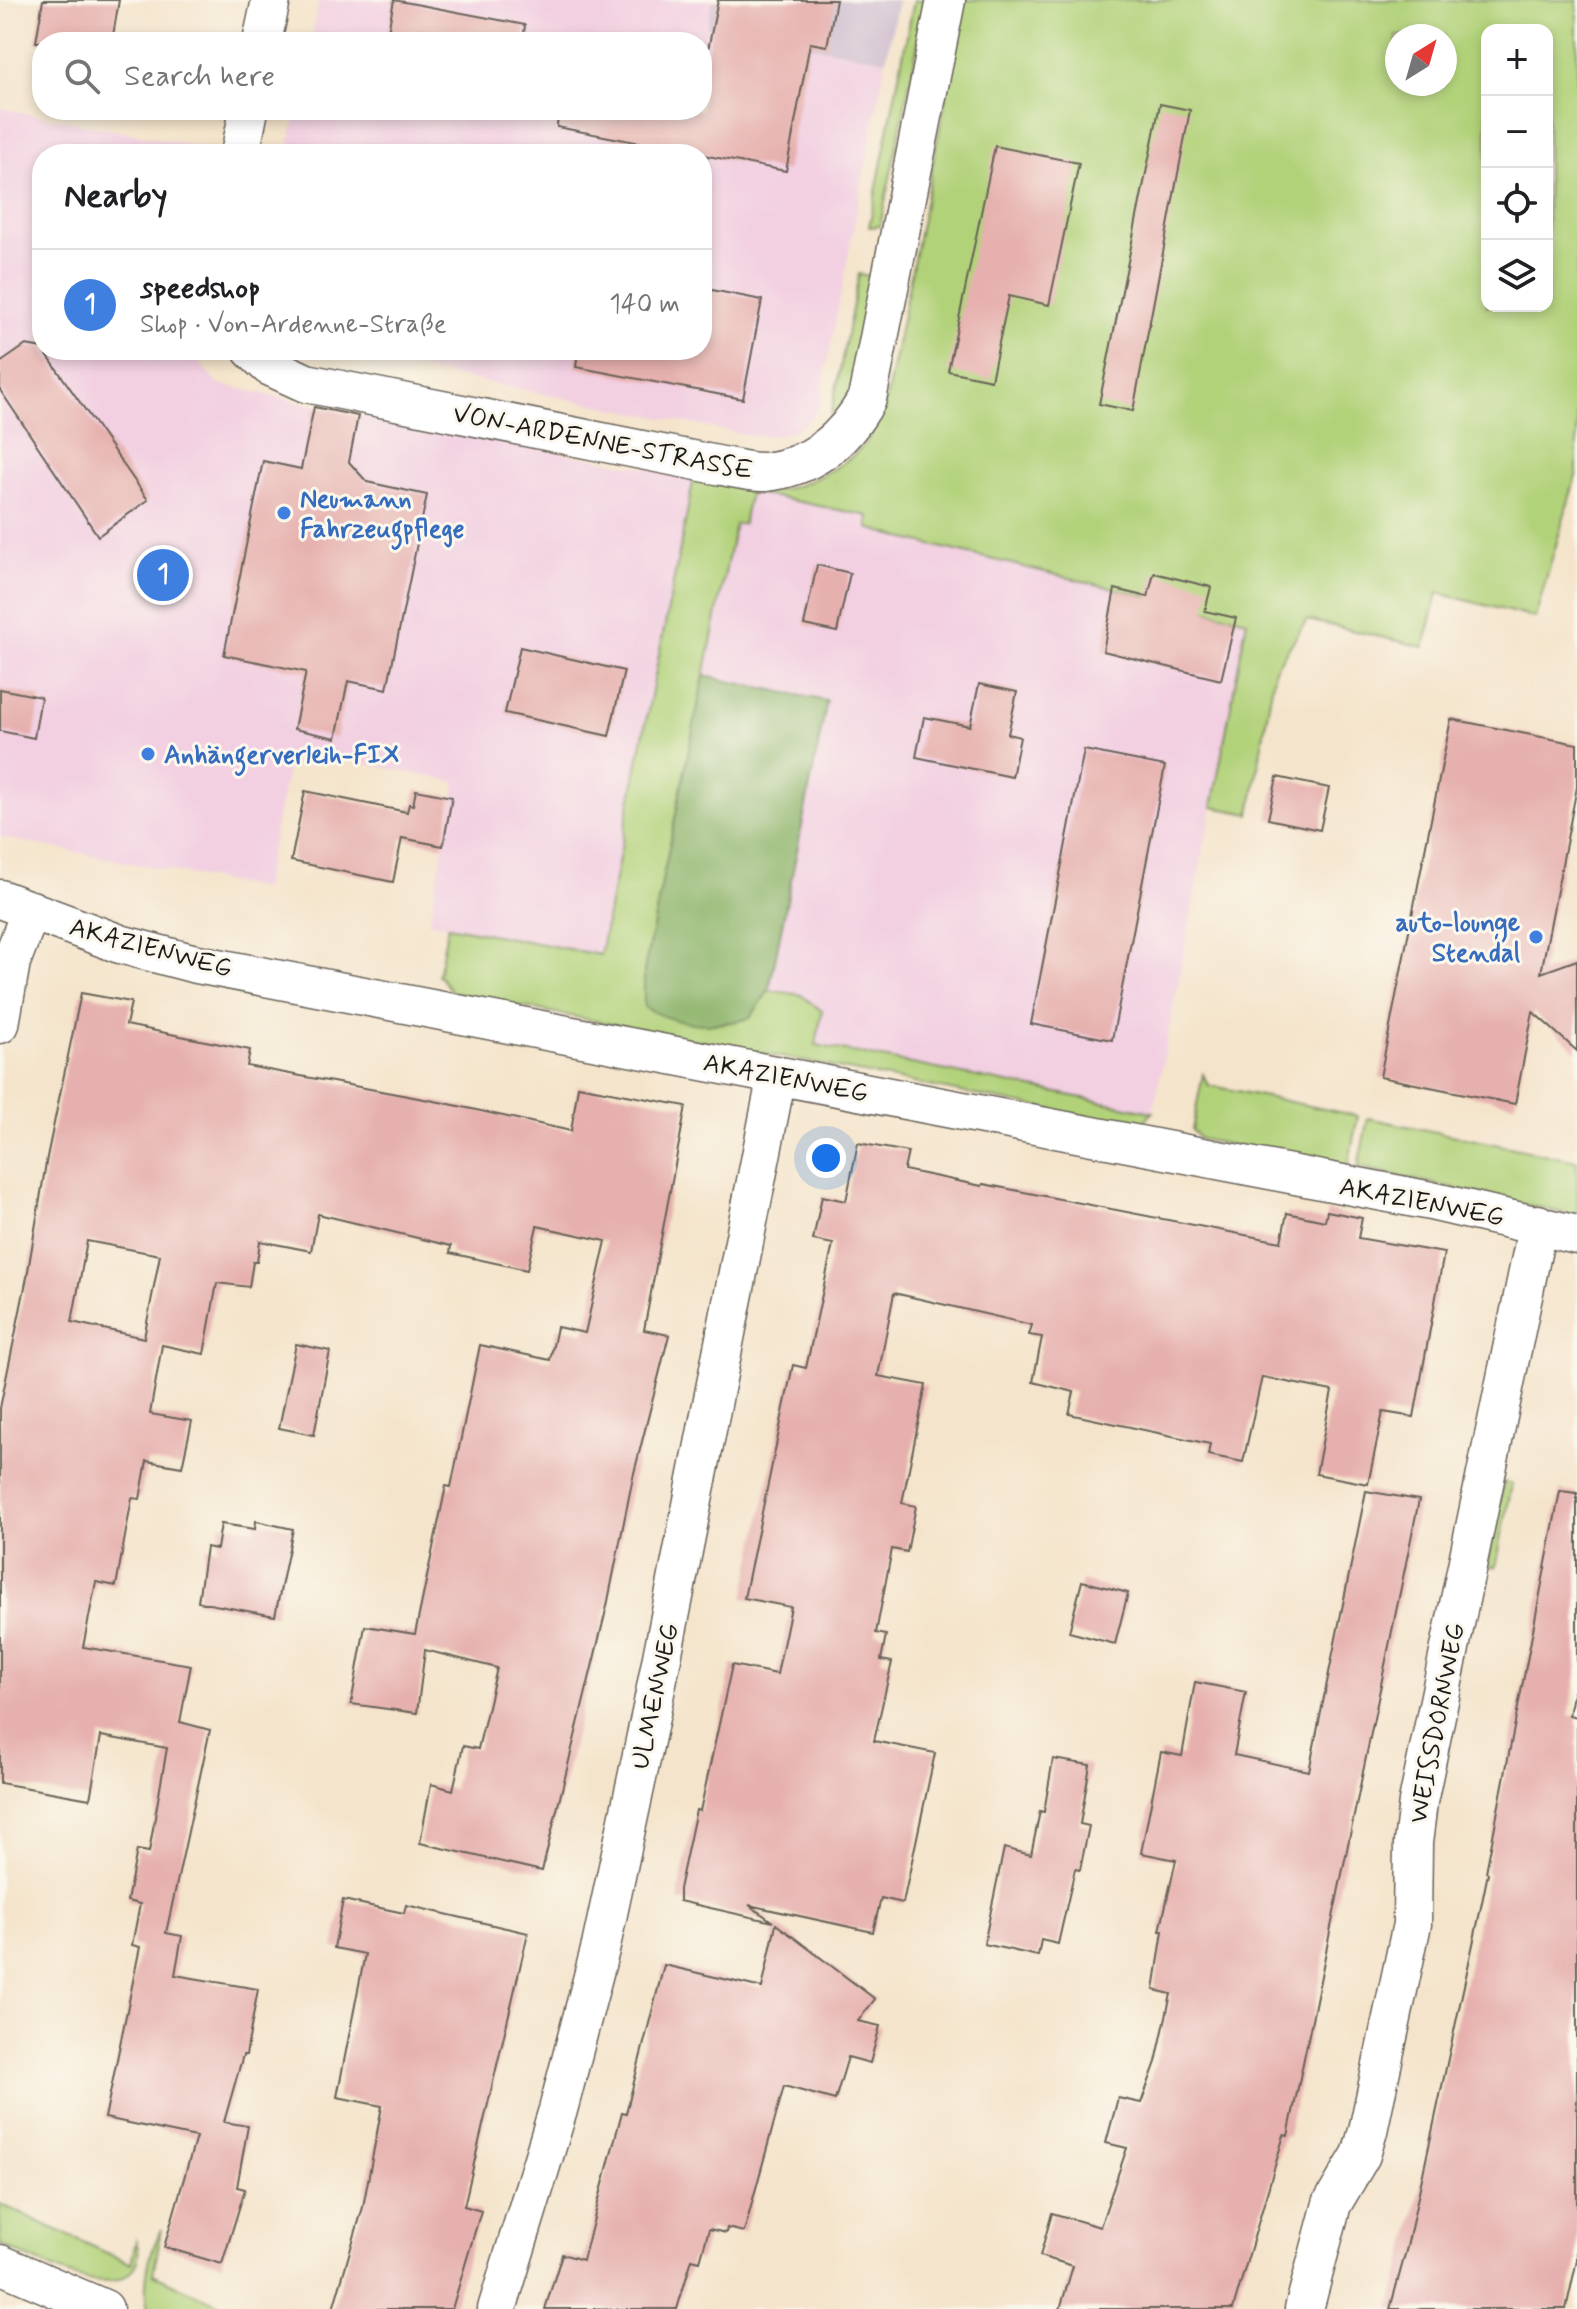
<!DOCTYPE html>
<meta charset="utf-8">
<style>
:root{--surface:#fff;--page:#f6f6f6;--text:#202124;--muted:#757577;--line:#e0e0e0;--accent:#ea580c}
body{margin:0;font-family:Mynerve,sans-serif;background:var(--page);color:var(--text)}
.controls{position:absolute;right:24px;top:24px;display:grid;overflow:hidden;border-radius:16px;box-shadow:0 4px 12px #0003}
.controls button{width:72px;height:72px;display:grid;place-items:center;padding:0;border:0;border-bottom:2px solid var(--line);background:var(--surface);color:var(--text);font:40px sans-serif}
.compass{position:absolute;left:1385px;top:24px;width:72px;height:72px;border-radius:50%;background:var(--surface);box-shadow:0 4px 12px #0003;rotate:37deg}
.you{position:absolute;left:826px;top:1158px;width:28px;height:28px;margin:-20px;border:6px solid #fff;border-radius:50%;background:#1a73e8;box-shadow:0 0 0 12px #1a73e833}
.badge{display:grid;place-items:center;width:52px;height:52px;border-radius:50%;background:var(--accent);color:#fff;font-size:26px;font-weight:700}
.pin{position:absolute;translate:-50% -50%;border:4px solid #fff;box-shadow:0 2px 8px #0006}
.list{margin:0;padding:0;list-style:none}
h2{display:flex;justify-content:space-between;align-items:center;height:104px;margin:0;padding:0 32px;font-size:34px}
h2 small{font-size:26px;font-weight:400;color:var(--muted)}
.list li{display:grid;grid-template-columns:52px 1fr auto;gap:24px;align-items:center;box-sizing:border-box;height:112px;padding:0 32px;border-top:2px solid var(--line)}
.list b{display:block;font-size:30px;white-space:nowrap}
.list p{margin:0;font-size:26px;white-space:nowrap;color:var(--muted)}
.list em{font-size:26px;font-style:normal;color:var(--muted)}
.icon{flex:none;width:44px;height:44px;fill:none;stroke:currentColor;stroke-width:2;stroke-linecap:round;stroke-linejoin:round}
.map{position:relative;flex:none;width:1577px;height:2309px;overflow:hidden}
.search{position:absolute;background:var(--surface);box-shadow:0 4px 12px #0003;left:32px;top:32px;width:680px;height:88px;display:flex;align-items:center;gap:20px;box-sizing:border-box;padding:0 28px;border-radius:32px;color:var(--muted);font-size:30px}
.panel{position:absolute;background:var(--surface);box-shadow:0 4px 12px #0003;left:32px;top:144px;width:680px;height:216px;border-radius:32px}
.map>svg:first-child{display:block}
</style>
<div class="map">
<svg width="1577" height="2309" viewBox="0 0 1577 2309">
<rect width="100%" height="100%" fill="#fbf7ec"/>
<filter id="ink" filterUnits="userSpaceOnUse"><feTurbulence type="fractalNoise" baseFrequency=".0125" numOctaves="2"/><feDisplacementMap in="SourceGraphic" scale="16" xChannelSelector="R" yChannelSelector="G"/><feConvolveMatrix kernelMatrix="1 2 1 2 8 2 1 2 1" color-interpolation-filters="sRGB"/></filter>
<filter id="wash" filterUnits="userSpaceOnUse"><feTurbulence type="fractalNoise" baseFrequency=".006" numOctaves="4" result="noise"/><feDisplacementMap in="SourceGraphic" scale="32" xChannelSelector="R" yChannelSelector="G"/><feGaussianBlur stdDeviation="1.8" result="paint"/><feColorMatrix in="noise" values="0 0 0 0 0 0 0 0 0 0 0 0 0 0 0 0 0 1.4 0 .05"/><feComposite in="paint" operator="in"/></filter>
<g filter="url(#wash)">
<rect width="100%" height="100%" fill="#f4e4cb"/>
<path fill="#f2cfe1" d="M319,0h394l-5,27 178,33 -67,346 -8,12 -16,12 -18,6h-25l-428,-86h378v-196h-415l10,-44h405v-68h-391z
M0,108l216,42 -1,4h-173v196h147l29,34 140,31 336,62 -94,478 -171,-33 27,-140 -165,-33 -28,140 -263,-52z
M749,491l121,25 -2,12 38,11 342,81 -95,492 -338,-67 -14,-50 -32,-5 58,-288 -123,-26 31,-153h8z"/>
<path fill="#cfbdcf" d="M713,0h185l-12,60 -179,-33z"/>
<path fill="#b2d27a" stroke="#67774b" stroke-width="2" fill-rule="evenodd" d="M914,0h13l-47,226 -11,1z
M965,0h612v472l-42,146 -97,-25 -14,54 -117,-27 -32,49 -25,145 -38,-7 35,-187 -341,-81 -38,-11 1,-12 -119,-24 -7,32h-8l-91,447v36l106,11 19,-28 32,5 21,16 -6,34 337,67 -13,15 -687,-134 -15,-18 10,-49 152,29 94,-478c24,4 51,14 74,14 30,0 76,-24 95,-45 11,-13 17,-29 23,-45zM1487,30h60v276h-60zM1397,36h48v48h-48z
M859,274l12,2 -15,100 -7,19 -19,25z
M1203,1074l5,11 150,31 -10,50 -148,-27 -8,-9z
M1368,1118l209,43v55l-219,-49z
M1504,1482l8,2 -16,83 -8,-1z
M0,2204l131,60 5,-23c4,10 3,20 -4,29 -26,33 -101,-12 -132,-26z
M162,2229l-9,45 75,35h-80c-6,-25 1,-58 14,-80z"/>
<path fill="#8db46a" stroke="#546843" stroke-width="2" d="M704,676l123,25 -58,289 -19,28c-36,10 -73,8 -106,-11v-36z"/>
<g id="blocks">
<path fill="#e6b0ae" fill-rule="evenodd" d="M43,0h76l-7,42h-76z
M394,0l131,25 -2,17h-137z
M718,0h118l-9,46 -17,-3 -24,128 -229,-44 1,-17h144v-51l4,1z
M1160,104l30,6 -57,301 -34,-7z
M995,146l84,17 -30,142 -40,-9 -18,84 -43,-9z
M702,288l60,12 -19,99 -167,-32 2,-17h124z
M26,345l16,3 106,152 -50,36 -98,-146v-27z
M314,407l44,9 -9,46 18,20 60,13 -40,194 -39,-8 -12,57 -42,-9 12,-57 -82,-17 39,-194 38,8z
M817,565l33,8 -13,59 -33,-7z
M1154,573l57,14 -6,24 31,7 -15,62 -118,-29 12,-62 33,8z
M520,647l104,24 -15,65 -104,-23z
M979,684l38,8 -9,42 12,3 -8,40 -96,-20 8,-40 46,9z
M0,689l41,8 -7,41 -34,-7z
M1451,719l126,25v43l-36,186 36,-13v91l-44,-39 -18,92 -135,-27z
M1084,750l81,16 -53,274 -81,-16z
M1277,777l52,11 -9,42 -52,-11z
M416,790l36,7 -9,49 -41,-8 -9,44 -102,-21 14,-70 102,21 2,-8 4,1z
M81,993l50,9 -5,23 124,25 -3,16 198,37 126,28 7,-45 108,20 -42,224 25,5 -36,142 -26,129 -65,265 -122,-28 11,-59 22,6 10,-44 15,3 19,-81 -72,-18 -8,63 -66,-9 14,-78 50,8 31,-148 5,1 29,-142 70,15 7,-33 28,6 21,-92 -69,-15 -10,44 -77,-17 1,-7 -133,-32 -7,37 -51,-10 -3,21h-4l-4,25 -32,-4 -13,71 -42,-9 -12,69 42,7 -10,46 -35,-6 -7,38 -8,-1 -16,88 -20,-4 -13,65 108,18 -11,57 30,8 -44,203 16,3 -7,39 83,14 -12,66h-3l-19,67 24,4 -11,61 8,2 -23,75 -58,-17 32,-110 -91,-19 35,-171 -8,-2 8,-41 -13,-3 10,-51 12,2 18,-104 -66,-12 -11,63 -90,-16v-375l27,-131 20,-120zM87,1241l73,14 -16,83 -72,-16z
M858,1143l50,9 -4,18 78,16 1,-2 298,58 6,-29 38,8 2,-10 35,7 -4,20 86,15 -30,164 -31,-5 -15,72 -52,-10 16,-83 -70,-14 -19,85 -35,-7 2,-11 -141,-30 5,-22 -41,-10 9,-45 -13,-2 3,-10 -138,-32 -16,83 48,9 -24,118 14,3 -9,46 -15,-3 -16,84 10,2 -5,25 11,2 -18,79 61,12 -32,150 -22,-5 -8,34 -124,-27 24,17 -94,-21v-12l17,-79 4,1 32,-146 45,9 14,-67 -47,-9 49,-233 13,3 27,-124 -20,-4 9,-44 24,5z
M296,1344l34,7 -16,84 -35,-7z
M1366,1491l53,9 -131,636 -4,-1 -51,174h-173l13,-43 -33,-10 12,-43 48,14 27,-79 -21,-5 12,-45 23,5 15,-41 15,-68 -17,-4 9,-59h-3l16,-71 -35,-7 20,-101 21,4 13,-74 51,10 -12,63 75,16z
M1560,1491l17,2v182l-8,40 8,2v543l-11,49h-176l17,-62 73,-335 8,-39 -2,-1z
M256,1521l37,8 -18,87 -77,-14 8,-55 11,2 4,-25 34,5z
M1082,1581l46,12 -13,51 -46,-12z
M1053,1759l37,6 -10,59 9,2 -9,44 -5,-1 -17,75 -17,-4 -3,16 -54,-12 20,-96 27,7 9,-44 4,1z
M343,1900l61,13 2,-8 122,28 -64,273 17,5 -29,98h-119l30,-102 19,-101 -45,-9 28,-143 -31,-6z
M776,1924l99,75 -17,22 22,5 -10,37 -22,-6 -13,43 -51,-14 -40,146 -17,-4 -1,5 -17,-4 -9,32 -8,-2 -15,50h-132l17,-55 21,6 39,-148 4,1 38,-148 98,23z"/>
</g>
</g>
<g filter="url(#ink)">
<use href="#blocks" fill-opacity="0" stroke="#686259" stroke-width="2"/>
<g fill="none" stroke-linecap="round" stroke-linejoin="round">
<defs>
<path id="street" d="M262,42l9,-42
M240,154l9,-44
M252,350l17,16 37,17 416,83c13,2 30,7 43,6 48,-5 80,-33 102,-73l79,-399
M0,899l120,45 72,19 1239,238 146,34
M0,1024l11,-62 20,-52
M0,2264l104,45
M497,2309l61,-199 43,-164 51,-238 125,-633
M1304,2309l28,-105 29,-49 7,-24 44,-207 1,-81 5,-41 120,-578"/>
</defs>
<use href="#street" stroke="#686259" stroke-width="41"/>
<use href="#street" stroke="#fff" stroke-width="38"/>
</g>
</g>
<g fill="#3f7fe0" stroke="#fbf7ec" stroke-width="3">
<circle cx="284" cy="513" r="8"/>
<circle cx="148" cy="754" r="8"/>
<circle cx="1536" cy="937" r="8"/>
</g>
<g text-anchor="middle" stroke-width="6" stroke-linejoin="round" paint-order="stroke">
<g font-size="26" fill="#1c1c1c" stroke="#fbf7ec">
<text transform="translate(603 441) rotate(11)" y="9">VON-ARDENNE-STRASSE</text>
<text transform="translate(151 947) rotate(15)" y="9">AKAZIENWEG</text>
<text transform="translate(786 1077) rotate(11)" y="9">AKAZIENWEG</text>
<text transform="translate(1422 1201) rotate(11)" y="9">AKAZIENWEG</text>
<text transform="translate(654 1696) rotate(-78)" y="9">ULMENWEG</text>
<text transform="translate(1436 1723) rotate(-79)" y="9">WEISSDORNWEG</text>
</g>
<g font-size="26" font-weight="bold" fill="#366cbe" stroke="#fbf7ec" text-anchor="start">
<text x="300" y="507">Neumann<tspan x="300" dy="30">Fahrzeugpflege</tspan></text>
<text x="164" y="763">Anhängerverleih-FIX</text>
<text x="1520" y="931" text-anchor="end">auto-lounge<tspan x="1520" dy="30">Stendal</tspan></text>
</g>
</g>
</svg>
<div class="controls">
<button>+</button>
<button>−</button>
<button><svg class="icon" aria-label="locate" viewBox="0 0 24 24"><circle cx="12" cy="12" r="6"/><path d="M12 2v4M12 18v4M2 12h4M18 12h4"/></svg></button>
<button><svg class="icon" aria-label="layers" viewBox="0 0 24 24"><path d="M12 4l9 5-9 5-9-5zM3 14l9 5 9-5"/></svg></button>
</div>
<svg class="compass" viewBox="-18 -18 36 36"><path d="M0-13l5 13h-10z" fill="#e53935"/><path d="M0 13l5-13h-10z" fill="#757577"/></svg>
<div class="you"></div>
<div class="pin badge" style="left:163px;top:575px;background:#3f7fe0">1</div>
<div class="search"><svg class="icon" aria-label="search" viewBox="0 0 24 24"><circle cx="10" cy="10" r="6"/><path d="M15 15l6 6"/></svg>Search here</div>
<section class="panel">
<h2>Nearby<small></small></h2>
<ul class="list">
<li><span class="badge" style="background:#3f7fe0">1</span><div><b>speedshop</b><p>Shop · Von-Ardenne-Straße</p></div><em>140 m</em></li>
</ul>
</section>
</div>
